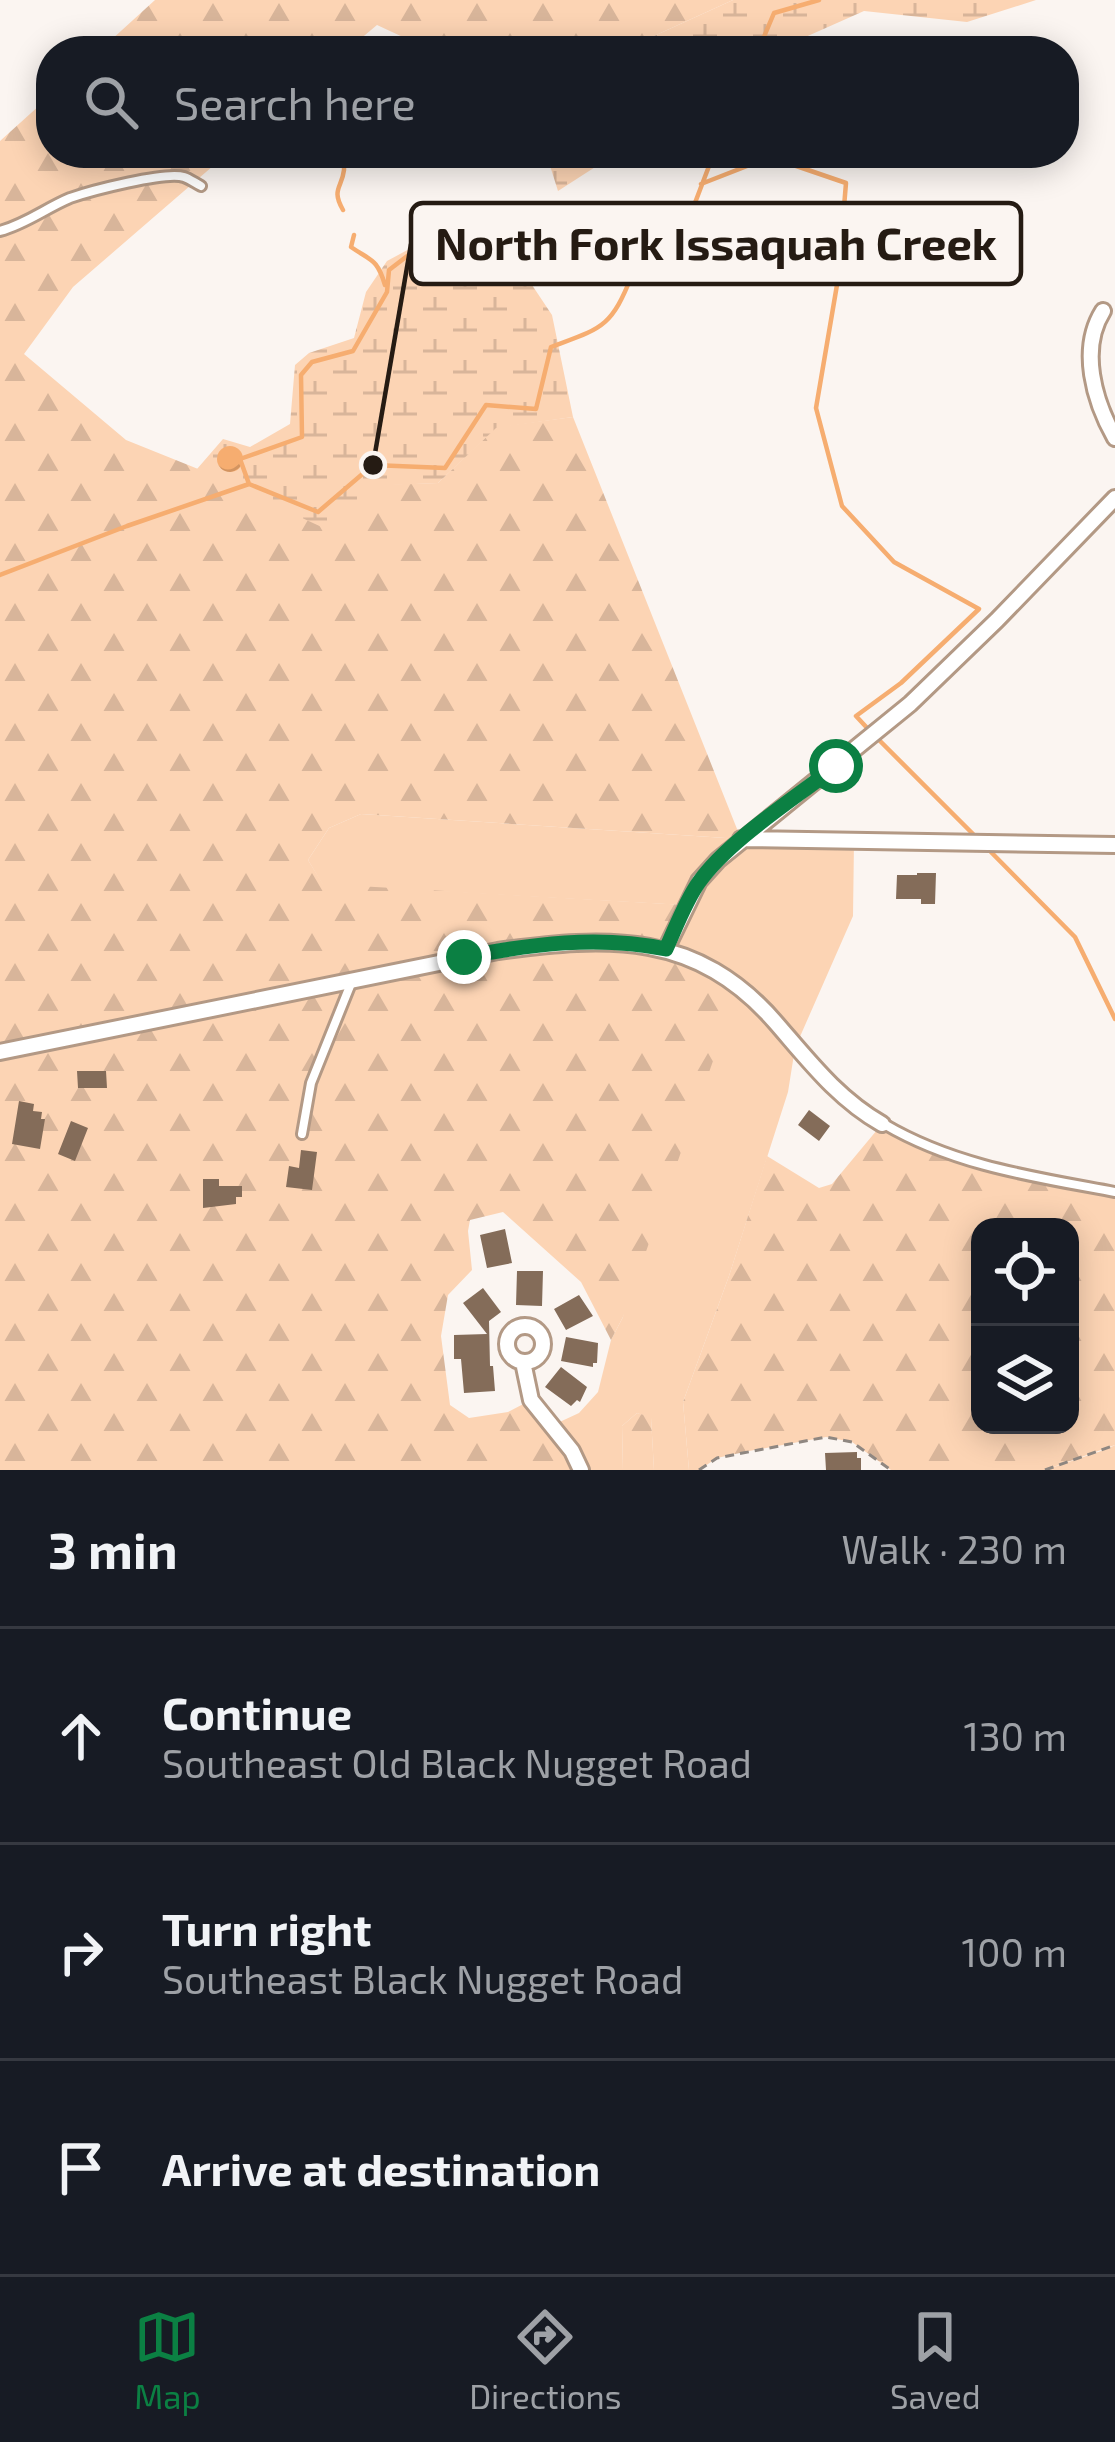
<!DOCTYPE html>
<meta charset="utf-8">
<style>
:root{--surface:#171b24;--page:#242831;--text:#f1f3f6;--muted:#9ea1a6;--line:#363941;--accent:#0b8043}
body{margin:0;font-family:"Exo 2",sans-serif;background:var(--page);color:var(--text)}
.controls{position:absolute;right:36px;bottom:36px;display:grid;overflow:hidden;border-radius:24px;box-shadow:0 6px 30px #0003}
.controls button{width:108px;height:108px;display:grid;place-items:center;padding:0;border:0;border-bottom:3px solid var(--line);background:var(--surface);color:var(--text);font:60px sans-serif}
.stop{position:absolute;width:36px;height:36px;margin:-27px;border:9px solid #0b8043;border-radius:50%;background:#fff}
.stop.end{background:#0b8043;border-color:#fff;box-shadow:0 3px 12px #0008}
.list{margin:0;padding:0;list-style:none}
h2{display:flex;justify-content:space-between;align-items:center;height:156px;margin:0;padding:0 48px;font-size:51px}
h2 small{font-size:39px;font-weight:400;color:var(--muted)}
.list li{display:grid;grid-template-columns:78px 1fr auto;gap:36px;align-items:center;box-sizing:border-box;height:216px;padding:0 48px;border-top:3px solid var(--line)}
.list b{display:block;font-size:45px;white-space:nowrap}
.list p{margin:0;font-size:39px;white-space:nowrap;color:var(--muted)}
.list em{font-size:39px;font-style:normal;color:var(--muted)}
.icon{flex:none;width:66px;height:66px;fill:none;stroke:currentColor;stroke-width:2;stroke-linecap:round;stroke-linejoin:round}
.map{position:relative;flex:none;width:1115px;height:1470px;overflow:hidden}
.search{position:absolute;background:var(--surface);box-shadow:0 6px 30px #0003;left:36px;right:36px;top:36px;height:132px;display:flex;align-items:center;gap:30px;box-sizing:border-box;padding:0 42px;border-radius:48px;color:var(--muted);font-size:45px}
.sheet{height:804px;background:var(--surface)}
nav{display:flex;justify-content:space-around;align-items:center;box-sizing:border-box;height:168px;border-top:3px solid var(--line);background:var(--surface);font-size:33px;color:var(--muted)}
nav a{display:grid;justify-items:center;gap:6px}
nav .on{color:var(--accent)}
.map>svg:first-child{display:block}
</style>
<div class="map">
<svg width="1115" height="1470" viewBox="0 0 1115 1470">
<defs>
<pattern id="forest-firs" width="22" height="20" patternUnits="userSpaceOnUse" patternTransform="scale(3)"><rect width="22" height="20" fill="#fcd4b4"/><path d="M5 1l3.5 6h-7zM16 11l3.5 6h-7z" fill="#d8b59a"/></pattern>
<pattern id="wetland-marsh" width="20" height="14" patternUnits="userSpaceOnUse" patternTransform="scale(3)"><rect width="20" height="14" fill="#fcd4b4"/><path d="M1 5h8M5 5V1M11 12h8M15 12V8" fill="none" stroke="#d8b59a"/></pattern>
<pattern id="water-waves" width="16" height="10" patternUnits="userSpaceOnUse" patternTransform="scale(3)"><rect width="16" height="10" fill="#f6ad70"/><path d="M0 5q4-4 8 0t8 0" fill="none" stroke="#d39460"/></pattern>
</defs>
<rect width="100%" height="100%" fill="#fbf5f1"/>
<path fill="#fcd4b4" d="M361,814l380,25 113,2 -1,75 -58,132 -7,44 -59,184 -46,126 6,68h-35l-3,-52 -14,-5 -15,13 1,44h-42l-30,-44 28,-13 19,-21 13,-52 12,-23 43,-368 18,-44 -361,-20 -15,-25 21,-32z
M1115,1445v25h-70l62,-21z"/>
<path fill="url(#forest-firs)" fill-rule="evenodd" d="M155,0h578l-112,51h-188l-56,-26 -31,26h-247z
M51,95v58h177l-155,134 -49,67 102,86 97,39 147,6 68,-2 58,-56 77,-10 168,422 -380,-25 -32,14 -21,32 15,24 363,21 -20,44 73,38 -116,330 -12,23 -30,-58 -78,-70 -33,8 -2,11 4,39 -24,25 -7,41 9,69 19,13 39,-6 23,-12 50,70h-581v-1329z
M882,1124l54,27 179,42v252l-70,25h-154l-39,-28 -26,-5 -77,14 -32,7 -18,12h-10l-6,-68 46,-126 38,-120 52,32 13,-4zM980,1227h90v198h-90z
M637,1413l14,4 3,53h-31l-1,-44z"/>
<path fill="url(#wetland-marsh)" d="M733,0h303l-69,22 -103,-11 -90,40h-153z
M546,153h71l-59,38z
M465,219l25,3 62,93 21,102 -77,11 -58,55 -68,3 -42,44 -131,-61 26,-30 27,8 40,-23 5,-59 14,-12 45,-15 12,-46 21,-31z"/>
<path fill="url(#water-waves)" d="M217 459a13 13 0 1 1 26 0a13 13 0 1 1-26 0Z"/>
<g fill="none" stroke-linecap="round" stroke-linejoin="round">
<path stroke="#f6ad70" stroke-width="4.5" d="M758,51l16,-38 45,-13
M701,184l69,-27 76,26 -8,96 -22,129 26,98 52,56 85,47 -78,74 -45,33 13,14
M343,210c-12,-21 -1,-22 1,-40 0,-6 0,-11 1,-17
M354,235l-3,12c20,14 26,11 34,38
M249,484l-9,-25 62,-22 -1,-62 11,-13 41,-11 34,-59 2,-22 30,-23 53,-11 27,14
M0,575l127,-49 122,-42 69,28 55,-47 72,3 41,-63 50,4 15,-62c51,-19 60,-19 81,-72l42,-17 40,-105
M877,738l102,102
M987,848l88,89 40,82"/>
</g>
<path fill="#846c59" d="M917,873h19l-1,31h-14v-5h-25l1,-24h20z
M77,1071h29l1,17h-29z
M19,1101l15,3 -1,7 9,1 -1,7h4l-5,30 -28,-5z
M809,1110l21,16 -11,15 -21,-16z
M71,1121l17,7 -13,33 -17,-7z
M301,1150l16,2 -5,38 -26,-3 3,-21 10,2z
M203,1179h16v7h23v11h-6v7l-33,4z
M505,1229l7,34 -25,5 -7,-33z
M517,1271h26l-1,35 -26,-1z
M483,1288l18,24 -12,9 1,45h3l2,25 -31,2 -3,-34h-7v-24l33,-1 -24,-31z
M579,1295l14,21 -27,14 -12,-21z
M566,1337l32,6 -1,20h-4v4l-32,-6z
M561,1367l26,20 -7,15 -3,-2 -6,6 -26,-19z
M857,1452v6h4v12h-35l-1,-17z"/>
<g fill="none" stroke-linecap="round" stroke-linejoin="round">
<defs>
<path id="service" d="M0,231c26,-7 46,-23 70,-33 20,-7 96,-27 114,-21 6,2 11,6 17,9
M884,1124c71,42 151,53 231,68
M302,1134l9,-51 41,-102"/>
<path id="minor" d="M1103,311c-24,38 -9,90 12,127
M741,839l374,6
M666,949l33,-68 19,-21 192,-156 87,-84 118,-122
M0,1052l498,-101c110,-15 199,-20 278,72 33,38 62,76 106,101
M507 1344a18 18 0 1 1 36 0a18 18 0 1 1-36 0Z
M523,1362l8,38 41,51 9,19"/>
</defs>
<use href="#service" stroke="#b39985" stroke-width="14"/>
<use href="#minor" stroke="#b39985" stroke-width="20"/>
<path stroke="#8f8781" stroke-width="3" stroke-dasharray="9 6" stroke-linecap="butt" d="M699,1470l18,-12 109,-21 26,5 39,28
M1045,1470l70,-25"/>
<use href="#service" stroke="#fff" stroke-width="8"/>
<use href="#minor" stroke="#fff" stroke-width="14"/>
</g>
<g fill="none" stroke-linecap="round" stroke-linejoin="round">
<path stroke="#0b8043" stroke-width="15" d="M464,957c68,-13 134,-22 202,-8 10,-22 19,-47 33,-67 31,-43 94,-82 137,-116"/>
</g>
<path fill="none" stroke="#251b13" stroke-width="4.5" d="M373 465L411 244"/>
<circle fill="#251b13" stroke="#fbf5f1" stroke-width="4.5" cx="373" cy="465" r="12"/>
<rect fill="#fbf5f1" stroke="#251b13" stroke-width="4.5" x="411" y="203" width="610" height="81" rx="12"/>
<g font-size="45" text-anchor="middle" font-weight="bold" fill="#251b13">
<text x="716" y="260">North Fork Issaquah Creek</text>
</g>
</svg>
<div class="controls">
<button><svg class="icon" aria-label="locate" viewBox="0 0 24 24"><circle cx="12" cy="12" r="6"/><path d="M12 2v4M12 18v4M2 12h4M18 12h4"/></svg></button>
<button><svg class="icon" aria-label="layers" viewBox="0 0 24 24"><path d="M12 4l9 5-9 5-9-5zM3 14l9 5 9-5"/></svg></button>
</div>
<div class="stop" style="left:836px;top:766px"></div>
<div class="stop end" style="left:464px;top:957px"></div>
<div class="search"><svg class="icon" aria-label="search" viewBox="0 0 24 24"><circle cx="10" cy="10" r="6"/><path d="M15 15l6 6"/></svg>Search here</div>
</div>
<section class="sheet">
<h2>3 min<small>Walk · 230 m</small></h2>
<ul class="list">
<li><svg class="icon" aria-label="ahead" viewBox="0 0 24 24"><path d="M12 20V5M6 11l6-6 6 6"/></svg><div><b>Continue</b><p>Southeast Old Black Nugget Road</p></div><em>130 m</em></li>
<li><svg class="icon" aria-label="right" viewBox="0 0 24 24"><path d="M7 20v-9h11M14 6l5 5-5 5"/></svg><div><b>Turn right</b><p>Southeast Black Nugget Road</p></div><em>100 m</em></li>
<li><svg class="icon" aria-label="arrive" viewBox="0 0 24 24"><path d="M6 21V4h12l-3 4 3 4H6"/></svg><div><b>Arrive at destination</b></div></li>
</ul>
</section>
<nav>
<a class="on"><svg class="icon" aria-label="map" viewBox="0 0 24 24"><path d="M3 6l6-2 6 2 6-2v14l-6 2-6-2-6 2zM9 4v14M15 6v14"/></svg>Map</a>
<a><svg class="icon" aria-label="directions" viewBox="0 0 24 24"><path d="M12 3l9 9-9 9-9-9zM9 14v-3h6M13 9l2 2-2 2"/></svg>Directions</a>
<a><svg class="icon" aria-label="saved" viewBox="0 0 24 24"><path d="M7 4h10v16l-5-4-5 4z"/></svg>Saved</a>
</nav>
